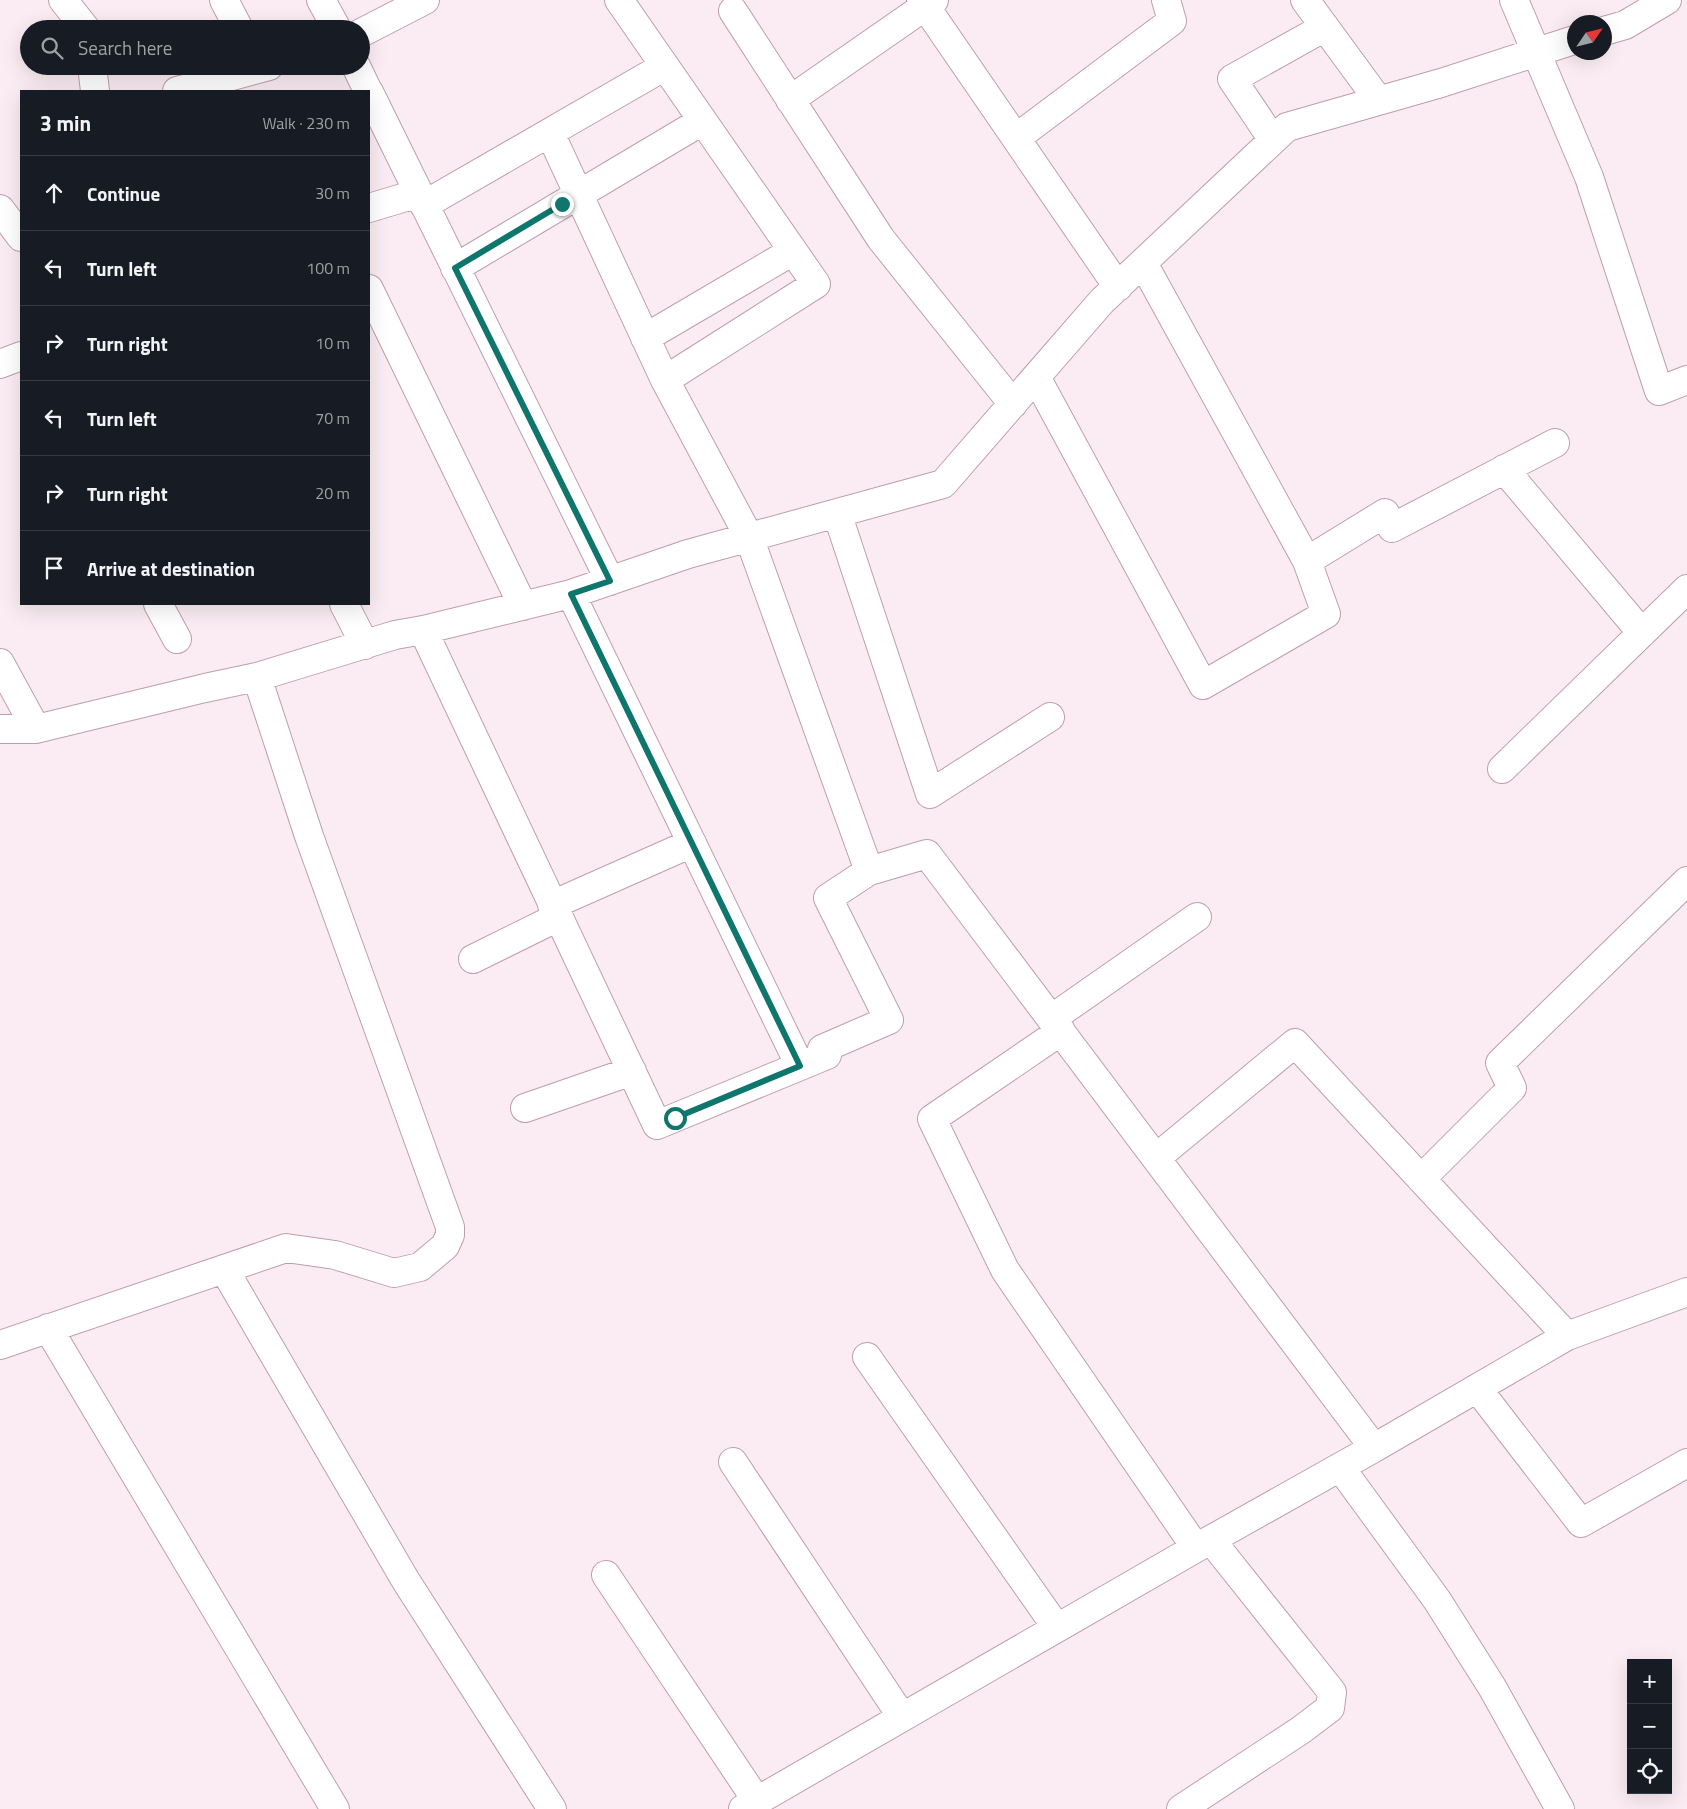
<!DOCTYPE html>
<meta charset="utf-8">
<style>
:root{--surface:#171b24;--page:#20242c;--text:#f1f3f6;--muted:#9ea1a6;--line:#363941}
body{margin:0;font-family:"Titillium Web",sans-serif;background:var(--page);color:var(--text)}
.controls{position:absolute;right:15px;bottom:15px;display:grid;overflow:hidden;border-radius:0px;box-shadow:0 5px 20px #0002}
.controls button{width:45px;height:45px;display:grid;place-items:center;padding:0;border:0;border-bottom:1px solid var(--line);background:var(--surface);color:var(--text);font:25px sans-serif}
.compass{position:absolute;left:1567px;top:15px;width:45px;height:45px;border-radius:50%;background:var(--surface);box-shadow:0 5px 20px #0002;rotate:55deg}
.stop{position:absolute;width:15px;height:15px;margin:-11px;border:4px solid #0f766e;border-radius:50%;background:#fff}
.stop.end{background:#0f766e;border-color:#fff;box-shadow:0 1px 5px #0008}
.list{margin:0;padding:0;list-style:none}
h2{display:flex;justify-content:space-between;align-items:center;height:65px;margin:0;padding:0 20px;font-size:21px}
h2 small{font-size:16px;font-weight:400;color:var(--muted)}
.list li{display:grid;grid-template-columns:32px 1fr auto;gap:15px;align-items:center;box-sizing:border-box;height:75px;padding:0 20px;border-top:1px solid var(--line)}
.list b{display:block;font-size:19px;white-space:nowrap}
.list em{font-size:16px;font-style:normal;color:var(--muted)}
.icon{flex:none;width:28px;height:28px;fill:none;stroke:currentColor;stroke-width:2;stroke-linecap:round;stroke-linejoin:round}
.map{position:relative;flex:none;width:1687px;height:1809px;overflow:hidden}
.search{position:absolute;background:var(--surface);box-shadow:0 5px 20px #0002;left:20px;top:20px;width:350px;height:55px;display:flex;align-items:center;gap:12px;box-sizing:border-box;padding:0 18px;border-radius:28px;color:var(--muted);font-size:19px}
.panel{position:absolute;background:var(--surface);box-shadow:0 5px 20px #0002;left:20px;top:90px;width:350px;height:515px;border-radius:0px}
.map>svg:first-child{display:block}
</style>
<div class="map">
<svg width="1687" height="1809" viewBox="0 0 1687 1809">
<rect width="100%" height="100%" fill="#faecf2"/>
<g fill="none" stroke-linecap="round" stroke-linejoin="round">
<defs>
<path id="minor" d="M63,0l23,29
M224,0l15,29
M321,0l16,29
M619,0l197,284 -151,96 84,157 120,334 58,-17c149,198 298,396 447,594l193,-112 -272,-293 -139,115
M921,0l197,287
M1305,0l74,101
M1514,0l75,177 70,214 28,-11
M733,11l148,228 132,165
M1604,31l21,-6 42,-25
M361,33l64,-33
M92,66l3,25
M356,66l12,25
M177,91l92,-25
M369,92l241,489
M790,100l144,-100
M550,133l115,247
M1016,138l156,-117 -6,-21
M1273,140l-41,-61 93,-52
M424,205l241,-139
M369,208l50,-15
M0,209l21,28
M1143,263l164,298
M455,268l247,-147
M369,289l154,317
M645,338l148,-87
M0,364l21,-8
M1036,377l167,308 123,-71 -19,-53 78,-48 7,15 163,-85
M1504,469l138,164
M837,513l93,281 120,-77
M571,594l229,472
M158,604l19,35
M344,604l21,41
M423,630l234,495 170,-70 -5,-6 67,-29 -61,-122 41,-27
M0,663l36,66
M0,729h36l169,-41 52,-11 138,-42 28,-5 148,-36 117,-40 255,-70 159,-183 185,-174 154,-44 133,-43
M1502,769l185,-180
M552,905l140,-62
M473,959l85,-42
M1051,1019l146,-102
M1061,1031l-129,88 73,151 191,278 178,-100
M525,1108l107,-37
M1421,1179l91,-91 -12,-25 187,-182
M224,1269l182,312 146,228
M48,1328l287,481
M1567,1336l120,-44
M0,1345l286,-97 49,7 59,18 26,-6 25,-21 5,-11v-8l-141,-391 -52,-159
M867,1357l190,271
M1477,1388l104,135 106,-60
M733,1462l169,255
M1340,1467l97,133 55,87 68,122
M606,1575l151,226
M743,1809l453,-261
M1181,1809l120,-79 29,-22 2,-16 -121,-152"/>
</defs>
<use href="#minor" stroke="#bf9eab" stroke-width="30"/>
<use href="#minor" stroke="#fff" stroke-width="28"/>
</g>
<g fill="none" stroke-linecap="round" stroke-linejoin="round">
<path stroke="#0f766e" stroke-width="6" d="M562,204l-107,64 155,313 -39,13 229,472 -125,52"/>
</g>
</svg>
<div class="controls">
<button>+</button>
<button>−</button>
<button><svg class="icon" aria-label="locate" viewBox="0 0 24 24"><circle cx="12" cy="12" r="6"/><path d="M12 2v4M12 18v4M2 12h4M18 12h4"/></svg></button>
</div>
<svg class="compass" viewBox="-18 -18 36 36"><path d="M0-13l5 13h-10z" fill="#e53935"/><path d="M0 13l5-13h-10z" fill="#9ea1a6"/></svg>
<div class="stop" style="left:675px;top:1118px"></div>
<div class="stop end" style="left:562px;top:204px"></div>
<div class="search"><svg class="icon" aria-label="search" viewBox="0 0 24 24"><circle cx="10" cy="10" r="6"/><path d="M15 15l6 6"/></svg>Search here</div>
<section class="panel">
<h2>3 min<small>Walk · 230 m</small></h2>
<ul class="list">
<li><svg class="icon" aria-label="ahead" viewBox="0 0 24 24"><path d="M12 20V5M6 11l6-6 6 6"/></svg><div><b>Continue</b></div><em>30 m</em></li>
<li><svg class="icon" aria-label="left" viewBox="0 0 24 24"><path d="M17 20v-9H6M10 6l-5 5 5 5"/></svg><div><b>Turn left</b></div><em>100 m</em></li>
<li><svg class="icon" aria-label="right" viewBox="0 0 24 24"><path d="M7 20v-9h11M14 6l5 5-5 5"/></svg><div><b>Turn right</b></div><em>10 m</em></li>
<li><svg class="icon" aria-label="left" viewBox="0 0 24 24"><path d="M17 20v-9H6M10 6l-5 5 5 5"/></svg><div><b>Turn left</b></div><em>70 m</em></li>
<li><svg class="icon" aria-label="right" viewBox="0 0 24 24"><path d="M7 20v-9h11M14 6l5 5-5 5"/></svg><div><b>Turn right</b></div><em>20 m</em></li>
<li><svg class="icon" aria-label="arrive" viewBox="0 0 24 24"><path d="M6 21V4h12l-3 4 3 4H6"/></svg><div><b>Arrive at destination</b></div></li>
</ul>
</section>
</div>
